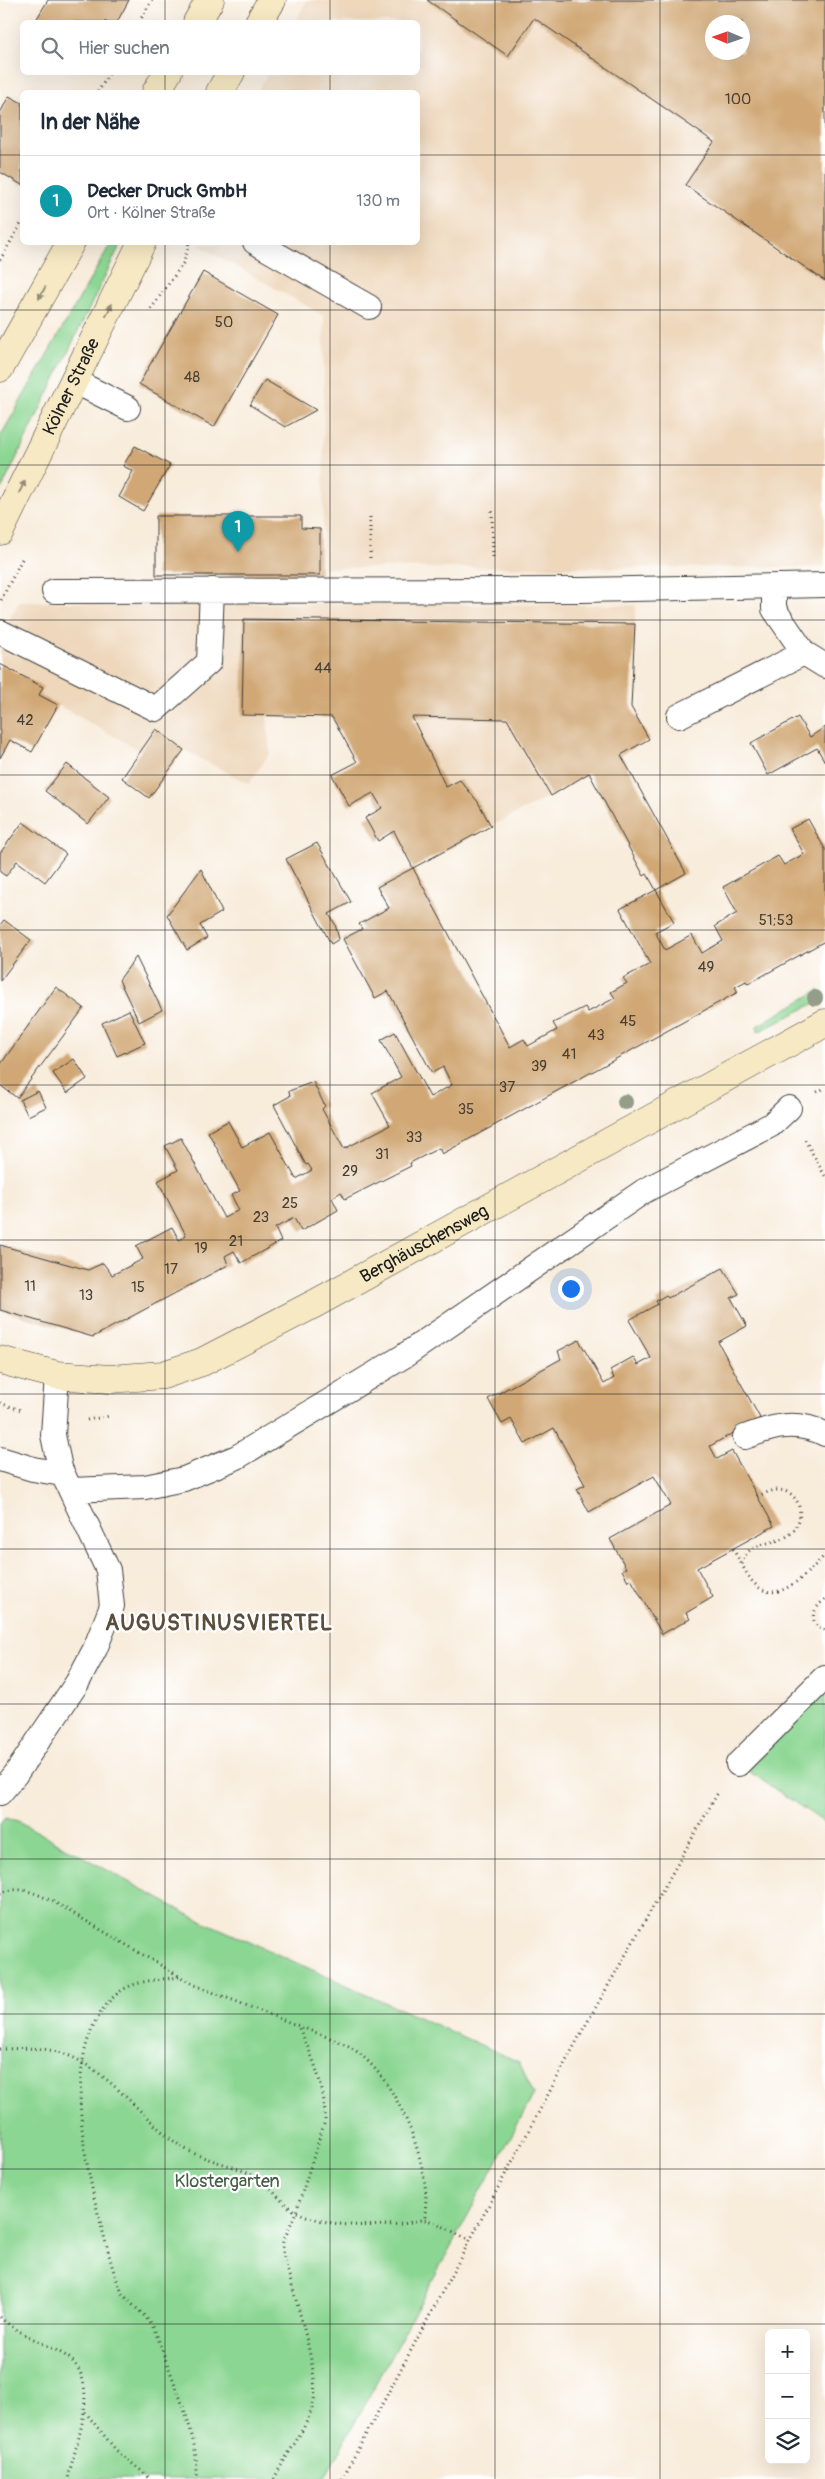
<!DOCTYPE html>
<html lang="de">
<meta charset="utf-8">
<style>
:root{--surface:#fff;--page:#f6f6f7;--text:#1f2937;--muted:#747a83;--line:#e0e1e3;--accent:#d1495b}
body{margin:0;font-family:Pangolin,sans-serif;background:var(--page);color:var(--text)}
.controls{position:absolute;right:15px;bottom:15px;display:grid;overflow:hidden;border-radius:8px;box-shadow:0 5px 20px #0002}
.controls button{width:45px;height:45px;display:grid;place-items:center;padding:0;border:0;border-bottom:1px solid var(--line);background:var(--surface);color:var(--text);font:25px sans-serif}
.compass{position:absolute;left:705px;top:15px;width:45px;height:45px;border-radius:50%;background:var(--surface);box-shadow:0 5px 20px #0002;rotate:272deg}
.you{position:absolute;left:570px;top:1288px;width:18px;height:18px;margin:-12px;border:4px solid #fff;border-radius:50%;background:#1a73e8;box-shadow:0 0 0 8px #1a73e833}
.badge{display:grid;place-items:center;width:32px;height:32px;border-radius:50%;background:var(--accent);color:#fff;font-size:16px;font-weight:700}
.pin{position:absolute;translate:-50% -41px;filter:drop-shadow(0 1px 2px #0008)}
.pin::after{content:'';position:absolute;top:26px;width:18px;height:15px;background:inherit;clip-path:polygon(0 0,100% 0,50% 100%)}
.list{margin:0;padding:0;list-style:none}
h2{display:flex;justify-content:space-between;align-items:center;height:65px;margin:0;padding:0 20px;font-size:21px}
h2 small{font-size:16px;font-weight:400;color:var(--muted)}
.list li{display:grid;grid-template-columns:32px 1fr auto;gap:15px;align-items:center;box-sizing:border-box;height:90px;padding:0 20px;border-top:1px solid var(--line)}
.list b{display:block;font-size:19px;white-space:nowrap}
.list p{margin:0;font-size:16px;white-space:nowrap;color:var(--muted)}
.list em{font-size:16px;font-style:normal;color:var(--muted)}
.icon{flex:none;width:28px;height:28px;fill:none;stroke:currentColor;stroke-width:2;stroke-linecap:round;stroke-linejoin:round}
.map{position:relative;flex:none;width:825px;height:2479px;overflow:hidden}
.search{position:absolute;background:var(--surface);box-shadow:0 5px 20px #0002;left:20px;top:20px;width:400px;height:55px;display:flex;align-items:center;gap:12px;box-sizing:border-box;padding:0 18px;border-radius:8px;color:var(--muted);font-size:19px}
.panel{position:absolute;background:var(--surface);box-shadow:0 5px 20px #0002;left:20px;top:90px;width:400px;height:155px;border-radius:8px}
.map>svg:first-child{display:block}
</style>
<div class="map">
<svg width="825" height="2479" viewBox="0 0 825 2479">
<rect width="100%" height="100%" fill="#fff"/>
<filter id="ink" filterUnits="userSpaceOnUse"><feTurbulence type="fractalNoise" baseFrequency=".02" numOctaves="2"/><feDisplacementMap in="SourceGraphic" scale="10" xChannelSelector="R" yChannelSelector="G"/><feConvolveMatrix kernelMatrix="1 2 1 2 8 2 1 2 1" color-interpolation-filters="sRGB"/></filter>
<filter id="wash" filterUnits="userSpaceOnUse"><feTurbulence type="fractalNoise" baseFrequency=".0096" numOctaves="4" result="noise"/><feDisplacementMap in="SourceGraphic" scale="20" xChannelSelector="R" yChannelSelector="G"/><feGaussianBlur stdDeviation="1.12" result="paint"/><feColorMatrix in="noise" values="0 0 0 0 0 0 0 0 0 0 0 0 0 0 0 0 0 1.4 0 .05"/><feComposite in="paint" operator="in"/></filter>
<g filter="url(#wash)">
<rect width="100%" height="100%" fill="#f8ecdb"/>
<path fill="#eed7bb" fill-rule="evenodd" d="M307,0h518v567l-502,1 1,-252 -127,-72 221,-2v-150h-161l11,-19 150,-1v-50h-123zM712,22h30v30h-30z
M19,602l617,3 -5,102 18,32 -98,57 -60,30 -97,5 -62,-114 -65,-1 3,37 -21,31 -65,-34 -27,-20 -16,21 -102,-56 4,-8 -43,-23v-27z"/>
<path fill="#8bd692" stroke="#547957" d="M111,243h10l-121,249v-55z
M819,990l4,9 -65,33 -1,-6z
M825,1692v131l-78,-53z
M5,1818l13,3 169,93 332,148 15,32 -210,385h-324v-655z"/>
<g id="blocks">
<path fill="#d0a774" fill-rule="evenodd" d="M48,0h81l-12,22h-77l-4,-2z
M427,0h398v281l-140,-96 29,-43 -180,-124 -26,38zM712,22h30v30h-30z
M9,96l13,7v82l-22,-13v-59z
M203,272l75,43 -64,112 -75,-43z
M265,380l51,30 -31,17 -35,-22z
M135,446l35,19 -27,46 -24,-14 14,-26 -10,-5z
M156,516h145v12l19,1v46h-164z
M244,619l391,5 -4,83 18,32 -28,16 65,118 -30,17 18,32 -19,10 10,18 27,-15 10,18 21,-12 -8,-15 22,-13 -14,-26 55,-31 6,9 20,-11 -14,-25 18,-10 17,30v92l-77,43 -2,-3 -11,6 3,5 -296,162 -3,-6 -29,15 1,3 -66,33 -4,-7 -9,6 6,12 -37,21 -7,-13 -19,10 6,13 -40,22 -7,-12 -9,5 3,9 -135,72 -93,-27v-65l88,25 15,-7 9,12 31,-16 -7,-13 36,-19 7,13 7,-5 -28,-54 20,-11 -13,-24 16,-8 43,80 15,-8 -8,-15 9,-4 -32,-59 20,-11 14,26 28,-15 26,47 16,-9 -4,-6 -2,1 -32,-60 16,-9 -1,-5 24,-9 12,24 -3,3 22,40 46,-24 -18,-32 29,-16 -20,-37 14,-8 35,65 22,-12 -9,-18 -11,6 -44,-82 -13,7 -32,-59 19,-10 -3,-5 30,-16 -12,-21 36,-19 97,179 14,-8 4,7 29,-16 -4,-7 32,-16 3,5 27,-14 -4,-6 16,-9 -4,-5 27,-14 -30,-55 36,-19 -9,-16 -3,2 -55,-103 -38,23 -44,-77 -95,-2 34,70 14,-7 18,22 13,24 -78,42 -19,-37 -16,10 -13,-23 17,-10 -9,-15 -24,13 -17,-31 25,-13 -25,-45 -90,-2z
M0,664l43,23 -4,8 19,10 -26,47 -22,-12 -10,18z
M798,717l12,20 15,-10v35l-8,-14 -49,27 -17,-32z
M156,729l28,21 -35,48 -27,-20z
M67,764l42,33 -21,27 -43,-33z
M23,822l43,32 -21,28 -28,-21 -11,15 -6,-4v-19z
M317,843l34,59 -22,12 6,10 4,15 -8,5 -45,-85z
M201,869l21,43 -22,13 7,13 -20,12 -20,-35z
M4,920l27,20 -31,41v-56z
M136,957l26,53 -23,12 -20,-42z
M56,987l28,21 -67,90 -17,-13v-20z
M129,1010l16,33 -28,13 -15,-33z
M74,1059l13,20 -20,14 -14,-20z
M38,1091l8,16 -18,9 -8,-16z
M723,1268l16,26 -8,4 16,28 -29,16 42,76 -50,28 7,13 15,-8 42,75 -77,42 16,29 -27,16 4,6 -28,15 -31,-55 -3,2 -6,-11 4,-2 -16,-29 61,-34 -17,-29 -65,36 -12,-23 8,-4 -31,-57 -29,16 -14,-25 -9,5 -14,-25 73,-40 -3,-8 21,-11 25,44 10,-6 -4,-8 23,-13 5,8 13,-7 -22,-38 29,-16 -2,-3 10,-6 2,3z"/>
</g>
</g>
<g filter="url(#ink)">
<use href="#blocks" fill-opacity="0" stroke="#3d3b39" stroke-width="1"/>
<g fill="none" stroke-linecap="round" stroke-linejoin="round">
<defs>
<path id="service" d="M255,242l114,65
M74,381l54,27
M774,587v22l30,44
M54,591l528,-1 243,-5
M0,632l156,77 53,-47 3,-72
M679,716l125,-63 21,13
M745,1437c28,-11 51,-17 80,-3
M0,1459l33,10 29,5
M71,1490l74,-3 39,-8 53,-22 167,-101 240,-165 127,-66 18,-17
M738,1764l87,-87
M0,1793l15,-18 62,-92 18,-34 17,-43 -4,-36 -48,-102 -7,-33 4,-60"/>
<g id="secondary">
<path d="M197,22l13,-22"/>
<path d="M259,22l13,-22"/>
<path d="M156,92l12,-20"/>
<path d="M220,92l11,-20"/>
<path d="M0,368l71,-126"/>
<path id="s1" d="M0,531l142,-289"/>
<path id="s2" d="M0,1360l57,15 53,4 53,-4 39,-13 114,-59 509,-280"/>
</g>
</defs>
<use href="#service" stroke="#3d3b39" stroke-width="26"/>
<use href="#secondary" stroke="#3d3b39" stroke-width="29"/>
<path stroke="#3d3b39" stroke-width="3" stroke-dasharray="1 4" stroke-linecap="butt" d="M139,22l13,-22
M98,92l12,-20
M0,260l22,-38
M151,309l33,-47 5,-20
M492,511l1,47
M370,558v-45
M1,600l21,-41
M817,1092l8,-4
M805,1140l20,36
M0,1403l21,7
M87,1420l23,-4
M757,1496c6,-2 13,-5 19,-6 23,-1 30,25 18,40 -13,18 -48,7 -52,35 4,7 8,15 14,20 23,22 54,-15 69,-30
M733,1549l9,16
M825,1599c-9,8 -16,16 -8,28l8,3
M0,1893c21,-8 35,0 54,9l140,83 151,59c44,23 74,93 80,141 2,11 0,23 0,35
M179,1977c-20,3 -45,3 -61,16 -63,52 -32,177 -14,243 5,18 9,37 17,54 7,14 24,23 32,37 6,12 10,27 15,39 14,37 30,74 29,113
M0,2049c16,0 33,-2 49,1 52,8 90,67 130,95 24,17 55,18 80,34 15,10 23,27 40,34 31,14 67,14 101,11 7,0 18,-5 26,-4 12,2 32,15 44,20
M0,2317c18,17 42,25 63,37 42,24 12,89 5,125
M85,2412l31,38 35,29
M274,2479c12,-25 31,-47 39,-74 9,-31 -22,-117 -30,-152v-11l13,-30 29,-91c1,-32 -13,-67 -27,-95
M342,2479l238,-444 139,-244"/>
<use href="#service" stroke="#fff" stroke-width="24"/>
<use href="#secondary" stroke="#f7e9c3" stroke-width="28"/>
</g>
<g fill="#949d88">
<circle cx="815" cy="998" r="8"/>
<circle cx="625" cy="1102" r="8"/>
</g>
<defs><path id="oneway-solid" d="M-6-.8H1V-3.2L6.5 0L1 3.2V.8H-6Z" transform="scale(1.25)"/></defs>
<g fill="#948d78">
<use href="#oneway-solid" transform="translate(42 293) rotate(119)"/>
<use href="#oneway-solid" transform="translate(109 310) rotate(-64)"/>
<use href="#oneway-solid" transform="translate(22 487) rotate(-64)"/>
</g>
</g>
<path fill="none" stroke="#1c1c1c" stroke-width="1" stroke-opacity="0.55" d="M165,0v22M330,0v22M495,0v2479M660,0v2479M165,72v20M330,72v20M0,155h22M418,155h407M165,242v2237M330,242v2237M0,310h825M0,465h825M0,620h825M0,775h825M0,930h825M0,1085h825M0,1240h825M0,1394h825M0,1549h825M0,1704h825M0,1859h825M0,2014h825M0,2169h825M0,2324h825"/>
<g text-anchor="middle" stroke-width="4.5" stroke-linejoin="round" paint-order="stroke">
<g font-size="15" fill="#493f32">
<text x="738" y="104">100</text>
<text x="224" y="327">50</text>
<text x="192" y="382">48</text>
<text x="323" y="673">44</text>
<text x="25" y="725">42</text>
<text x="776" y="925">51;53</text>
<text x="706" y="972">49</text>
<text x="628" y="1026">45</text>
<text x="596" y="1040">43</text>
<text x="569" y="1059">41</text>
<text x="539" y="1071">39</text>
<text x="507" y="1092">37</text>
<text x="466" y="1114">35</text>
<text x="414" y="1142">33</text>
<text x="382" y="1159">31</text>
<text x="350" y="1176">29</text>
<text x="290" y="1208">25</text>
<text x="261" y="1222">23</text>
<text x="236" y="1246">21</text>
<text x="201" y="1253">19</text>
<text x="171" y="1274">17</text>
<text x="30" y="1291">11</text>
<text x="138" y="1292">15</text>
<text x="86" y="1300">13</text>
</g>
<g font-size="18" fill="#1c1c1c" stroke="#fff">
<text dy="6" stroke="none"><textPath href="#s1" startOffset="161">Kölner Straße</textPath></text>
<text dy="6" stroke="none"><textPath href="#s2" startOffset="458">Berghäuschensweg</textPath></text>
</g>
<g font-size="18" fill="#435d45" stroke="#fff">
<text x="227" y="2187">Klostergarten</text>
</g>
<g font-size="22" font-weight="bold" letter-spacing="1" fill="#5b4d3b" stroke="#fff">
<text x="219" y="1630">AUGUSTINUSVIERTEL</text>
</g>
</g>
</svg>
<div class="controls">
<button>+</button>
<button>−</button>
<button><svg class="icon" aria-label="layers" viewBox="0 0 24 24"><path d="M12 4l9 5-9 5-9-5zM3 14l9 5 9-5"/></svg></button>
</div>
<svg class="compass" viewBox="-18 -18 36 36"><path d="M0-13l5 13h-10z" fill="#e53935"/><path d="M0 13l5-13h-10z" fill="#747a83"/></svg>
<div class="you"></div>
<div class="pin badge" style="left:238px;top:552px;background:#0f9aa8">1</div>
<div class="search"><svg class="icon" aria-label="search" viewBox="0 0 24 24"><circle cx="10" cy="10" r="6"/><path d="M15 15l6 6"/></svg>Hier suchen</div>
<section class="panel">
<h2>In der Nähe<small></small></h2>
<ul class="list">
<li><span class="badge" style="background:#0f9aa8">1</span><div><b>Decker Druck GmbH</b><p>Ort · Kölner Straße</p></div><em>130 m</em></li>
</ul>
</section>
</div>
